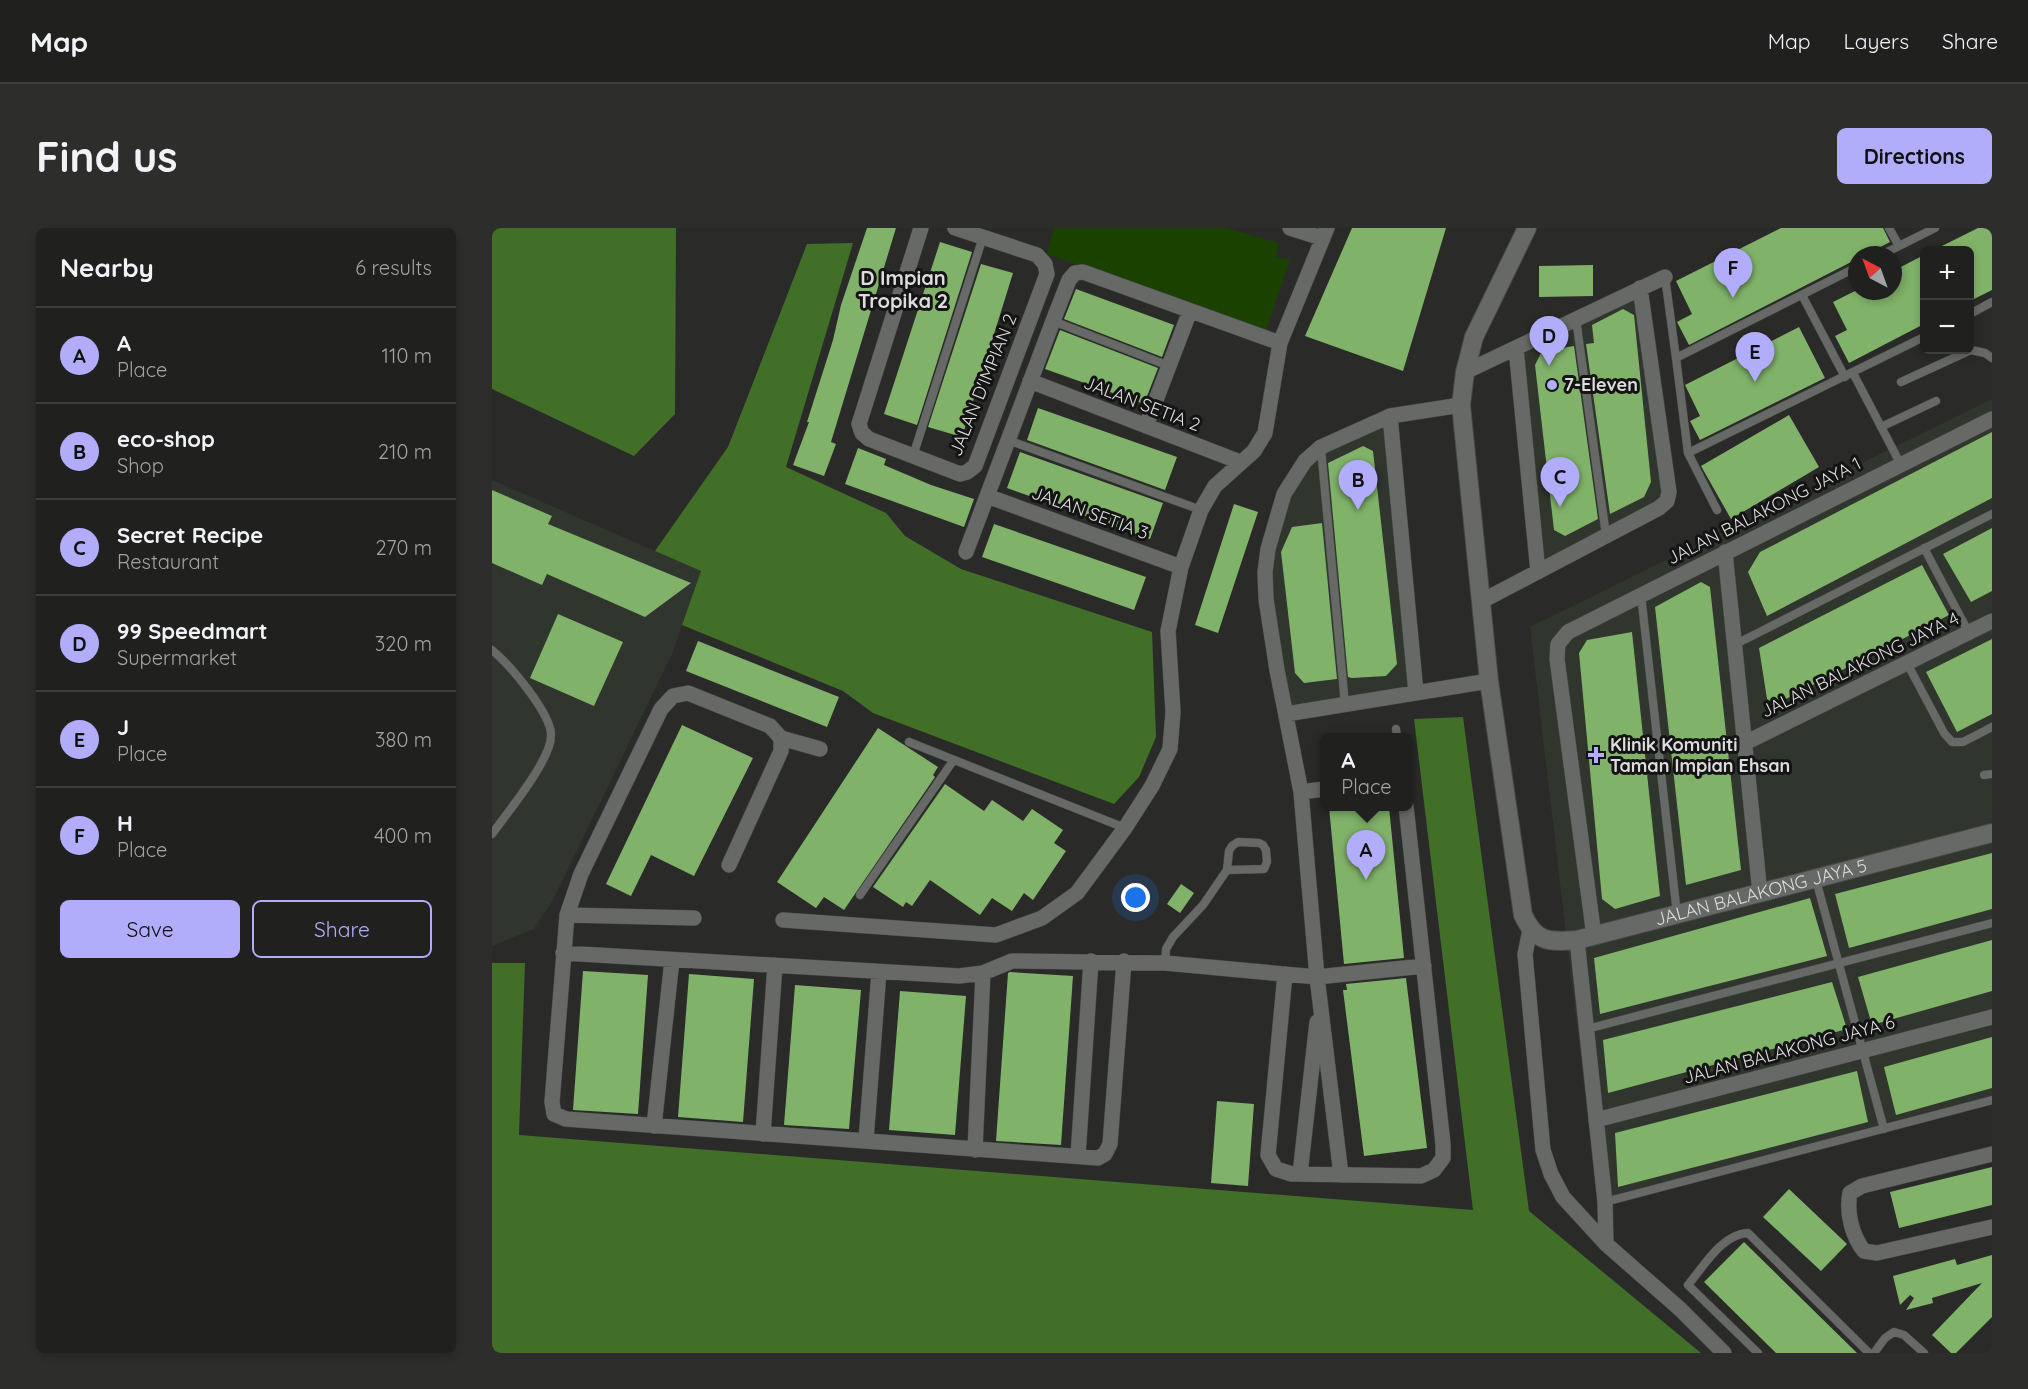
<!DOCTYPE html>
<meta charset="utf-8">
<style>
:root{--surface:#20201f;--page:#2d2d2c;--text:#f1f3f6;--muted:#a2a3a4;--line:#3d3e3d;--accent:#b1adfa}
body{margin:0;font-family:Quicksand,sans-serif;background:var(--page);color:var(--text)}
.controls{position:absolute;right:18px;top:18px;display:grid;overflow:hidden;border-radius:9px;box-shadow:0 3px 9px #0003}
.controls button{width:54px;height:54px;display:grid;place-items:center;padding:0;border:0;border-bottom:2px solid var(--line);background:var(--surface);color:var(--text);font:30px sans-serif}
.compass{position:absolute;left:1356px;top:18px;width:54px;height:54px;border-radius:50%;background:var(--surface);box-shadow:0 3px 9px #0003;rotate:319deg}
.you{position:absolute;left:644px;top:670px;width:21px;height:21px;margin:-15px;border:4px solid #fff;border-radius:50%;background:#1a73e8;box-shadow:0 0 0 9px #1a73e833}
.badge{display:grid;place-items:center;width:39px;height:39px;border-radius:50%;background:var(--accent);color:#111;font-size:20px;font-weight:700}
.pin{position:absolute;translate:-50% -50px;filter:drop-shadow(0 2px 3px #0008)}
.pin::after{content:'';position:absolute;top:32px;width:21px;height:18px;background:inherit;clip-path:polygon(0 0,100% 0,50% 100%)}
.popup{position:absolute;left:828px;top:505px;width:93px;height:78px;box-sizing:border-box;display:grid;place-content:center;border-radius:9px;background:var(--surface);filter:drop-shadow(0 2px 4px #0005);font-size:20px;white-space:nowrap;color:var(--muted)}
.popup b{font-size:22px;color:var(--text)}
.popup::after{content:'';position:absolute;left:50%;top:100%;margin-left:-12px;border:12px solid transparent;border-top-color:var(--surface)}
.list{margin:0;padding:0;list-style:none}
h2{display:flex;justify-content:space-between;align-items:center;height:78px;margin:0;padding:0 24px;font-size:26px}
h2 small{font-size:20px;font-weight:400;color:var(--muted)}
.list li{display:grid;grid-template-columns:39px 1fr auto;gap:18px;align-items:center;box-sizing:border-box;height:96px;padding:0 24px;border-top:2px solid var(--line)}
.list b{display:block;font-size:22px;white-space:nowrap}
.list p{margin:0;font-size:20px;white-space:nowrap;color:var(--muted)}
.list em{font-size:20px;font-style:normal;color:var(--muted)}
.actions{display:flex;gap:12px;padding:18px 24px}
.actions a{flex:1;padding:14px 0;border:2px solid var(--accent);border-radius:9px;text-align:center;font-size:21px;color:var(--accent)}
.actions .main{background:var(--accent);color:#111}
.map{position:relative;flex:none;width:1500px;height:1125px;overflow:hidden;border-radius:9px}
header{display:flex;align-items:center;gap:36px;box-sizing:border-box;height:84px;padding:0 30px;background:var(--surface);border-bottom:2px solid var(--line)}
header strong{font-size:28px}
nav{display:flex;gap:33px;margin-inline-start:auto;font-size:21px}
.intro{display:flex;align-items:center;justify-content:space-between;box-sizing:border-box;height:144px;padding:0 36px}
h1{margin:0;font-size:42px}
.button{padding:15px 27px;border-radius:9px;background:var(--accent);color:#111;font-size:21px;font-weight:700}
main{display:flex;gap:36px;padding:0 36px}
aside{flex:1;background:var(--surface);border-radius:9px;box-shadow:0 3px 9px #0003}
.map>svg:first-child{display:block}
</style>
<header>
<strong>Map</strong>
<nav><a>Map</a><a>Layers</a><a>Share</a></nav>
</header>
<div class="intro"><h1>Find us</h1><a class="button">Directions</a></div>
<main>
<aside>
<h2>Nearby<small>6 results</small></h2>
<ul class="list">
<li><span class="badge">A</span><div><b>A</b><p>Place</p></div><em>110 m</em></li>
<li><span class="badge">B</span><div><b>eco-shop</b><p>Shop</p></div><em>210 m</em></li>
<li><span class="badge">C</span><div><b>Secret Recipe</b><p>Restaurant</p></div><em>270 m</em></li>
<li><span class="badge">D</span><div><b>99 Speedmart</b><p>Supermarket</p></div><em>320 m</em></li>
<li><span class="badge">E</span><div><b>J</b><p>Place</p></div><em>380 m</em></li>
<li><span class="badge">F</span><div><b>H</b><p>Place</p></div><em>400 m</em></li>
</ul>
<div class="actions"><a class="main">Save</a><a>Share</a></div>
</aside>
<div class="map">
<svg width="1500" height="1125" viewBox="0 0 1500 1125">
<rect width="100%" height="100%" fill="#2a2b29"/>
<path fill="#30352e" d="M1143,68l27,197 -4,8 -116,62 -21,-213z
M1500,171v706l-394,100 -68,-578z
M893,196l25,264 -119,20 -19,-110 -2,-24 3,-25 16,-52 11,-20 27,-28z
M0,252l209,91 -29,83 -119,246 -19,29 -42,17z"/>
<path fill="#1a4100" d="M562,0h172l53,15 -3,14 14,3 -24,71 -219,-77z"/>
<path fill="#416f28" d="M0,0h184l-1,186 -41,42 -142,-67z
M361,15l-67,224 100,46 19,23 56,33 191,63 4,105 -17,40 -25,27 -241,-91 -30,-22 -161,-66 19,-54 -46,-20 73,-104 79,-203z
M971,489l66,494 172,142h-1209v-390h33l-6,172 954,75 -59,-491z"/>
<path fill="#80b269" d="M375,0h29l-65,214 5,2 -12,32 -31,-11 16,-43h-2l26,-82 8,-35z
M860,0h94l-43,143 -98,-35z
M1289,0h102l7,14 -25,13h-8v4l-168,86 -12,-23 15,-8 -16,-33z
M1486,0h14v62l-22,11v-51h-36z
M448,14l32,10 -55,173 -33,-11z
M1432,27v69l-75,39 -14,-27 12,-6 -14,-28 22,-11h38v-20z
M489,36l32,9 -51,164 -34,-10z
M1101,37v31l-54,1v-31z
M584,61l98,36 -12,32 -98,-38z
M1131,81l11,6 17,167 -7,15 -34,17 -24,-170 8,-1 -2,-18z
M1307,99l26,51 -125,62 -10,-19 10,-5 -15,-31z
M568,102l98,38 -14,36 -99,-35z
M1082,118l24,173 -33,17 -11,-6 -19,-165 7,-14z
M546,180l139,49 -12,33 -138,-50z
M1297,187l30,52 -88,52 -30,-53z
M1500,204v66l-225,118 -19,-44 12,-20z
M871,218l10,5 24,213 -11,12 -34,2 -4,-1 -20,-214z
M366,220l28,11 -2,6 47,20 43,14 -10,28 -119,-43z
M528,224l140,50 3,1 -13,36 -143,-51z
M0,262l60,26 -4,8 143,59 -46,34 -98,-43 -5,11 -50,-22z
M742,276l24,8 -40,121 -23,-8z
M830,295l15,156 -33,4 -9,-10 -14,-121 11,-25z
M502,296l152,53 -12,33 -152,-53z
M1500,300v63l-21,11 -28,-48z
M1430,337l27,50 -173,89 -9,-5 -8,-51z
M1209,354l9,5 31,283 -55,15 -31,-278z
M66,386l65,28 -29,64 -64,-28z
M1140,404l28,264 -45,13 -13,-10 -23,-246 8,-13z
M1500,411v75l-35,18 -31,-60z
M206,413l141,56 -12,30 -141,-56z
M190,497l71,33 -59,118 -43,-21 -20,41 -25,-12z
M386,500l60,39 -5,8 2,2 -91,133 -20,-13 -8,11 -39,-26z
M453,556l39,27 8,-11 31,21 9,-12 31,21 -9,13 12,8 -33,49 -9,-7 -12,18 -20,-13 -12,17 -50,-35 -18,26 -6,-4 -3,5 -30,-20z
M837,579h60l15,151 -60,6z
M1500,625v56l-143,39 -14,-54z
M689,656l13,9 -14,20 -13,-9z
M1318,670l17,58 -227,58 -6,-56z
M1500,712v51l-120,34 -14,-48z
M91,743l65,4 -10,139 -65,-4z
M518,744l63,4 -12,169 -65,-4 12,-168z
M197,746l65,5 -11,143 -65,-5z
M914,750l21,170 -63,8 -21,-166h4l-1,-6z
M1340,754l15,47 -239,64 -5,-53z
M303,757l66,5 -12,139 -65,-4z
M408,763l66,5 -11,139 -66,-5z
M1500,809v51l-96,27 -12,-48z
M1365,843l11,51 -250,65 -3,-54z
M725,873l37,3 -6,82 -37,-3z
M1500,939v38l-93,23 -9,-36z
M1297,961l58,55 -26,27 -58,-54z
M1252,1014l113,111h-81l-72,-71z
M1500,1027v62l-36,36h-5l-19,-18 50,-52 -50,15 1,5 -27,7 8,-12 -4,-3 -10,10 -7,-29 62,-17 2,6z"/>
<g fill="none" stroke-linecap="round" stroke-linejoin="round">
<defs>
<path id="lane" d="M1397,0l10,18
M1389,27l54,-27
M1173,49l11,81 181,-91
M1310,67l43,82
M1478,86l22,-12
M1084,91l30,216
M561,93l116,45
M1184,130l12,95 236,-116
M1361,145l48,92
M1409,154l70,-32 14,3 7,5
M1389,199l55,-26
M516,212l193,70
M829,221l24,255
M1196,225l29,57
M421,228l70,-219
M1432,320l45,85
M1149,367l36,319
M1242,417l258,-131
M0,422c17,14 60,64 59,86 0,24 -44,77 -59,98
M1415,435l37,70 8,9h11l29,-15
M904,501l1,9
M417,514l216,86
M1492,547l8,-1
M1324,652l68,249
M368,667l93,-134
M673,735l1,-14 7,-12 30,-32 24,-35 2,-19 3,-5 6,-4 21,1 4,2 3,5 1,12 -3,7 -37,1
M1095,801l405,-106
M1113,974l387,-102
M1266,1125l-70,-68c16,-19 34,-51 60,-52l121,120
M1382,1125l11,-15 9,-6 10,3 20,18"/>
<path id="street" d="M429,0l-62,196 3,9 7,6 91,35 7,-2 8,-6 72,-192 -2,-10 -8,-9 -82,-27
M798,0l32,10
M1024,120l22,224
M973,144l200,-95
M538,153l210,81
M898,188l26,277
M654,198l44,-115
M495,268l194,71
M474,324l87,-231 16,-41 6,-7 8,-1 197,71
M1233,324l35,341
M990,373l177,-93 8,-7 2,-9 -29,-204
M794,486l203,-33
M289,510l-11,-12 -82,-33 -15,3 -12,13 -80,165 -14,41 -15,187 2,12 12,5 532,39 7,-4 5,-10 14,-183
M289,510l39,11
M1253,515l247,-122
M809,564l23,-3
M237,637l52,-114v-13
M75,687l127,3
M291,692l213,15 46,-17 35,-25 48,-65 27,-42 18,-37 3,-37 -5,-81 13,-64 20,-57 14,-24 39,-35 11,-18 15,-90 47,-115
M1038,702l-5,24 18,196 8,24 12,23 43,47 74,65 44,44
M1102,708l-37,-277 1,-15 10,-12 424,-213
M1085,712l28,262 1,42
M71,725l396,23 24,-3 29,-12 153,2 152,14 107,-11
M793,746l-17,181 8,14 16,5 129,2 13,-6 9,-12v-14l-37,-338
M1104,892l396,-103
M162,898l18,-166
M271,906l12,-169
M374,912l13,-168
M483,922l8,-177
M1500,926l-130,32 -12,7c-4,19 2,43 14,58l13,2 115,-26
M586,928l13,-195
M808,946l17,-152
M849,947l-24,-198 -16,-185 -24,-122 -11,-71 -1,-27 3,-23 16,-55 21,-33 16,-14 69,-31 71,-11"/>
<g id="secondary">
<path id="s1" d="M1035,0l-53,109 -9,35 -4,33 28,276 34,234c13,28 26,27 54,25l415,-107"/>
</g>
</defs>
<use href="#lane" stroke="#474847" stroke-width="9"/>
<use href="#street" stroke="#474847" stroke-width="16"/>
<use href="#secondary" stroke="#474847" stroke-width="20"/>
<use href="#lane" stroke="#676966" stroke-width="8"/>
<use href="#street" stroke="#676966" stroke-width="15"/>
<use href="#secondary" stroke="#676966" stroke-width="18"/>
</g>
<g fill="#b1adfa" stroke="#131413" stroke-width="2">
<circle cx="1060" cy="157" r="6"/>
<path d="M1101 518h6v6h6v6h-6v6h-6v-6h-6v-6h6z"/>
</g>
<g text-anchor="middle" stroke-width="6" stroke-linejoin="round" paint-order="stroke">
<g font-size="18" fill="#dcdddc" stroke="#131413">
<text transform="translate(491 157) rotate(-68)" y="6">JALAN D'IMPIAN 2</text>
<text transform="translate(650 176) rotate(21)" y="6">JALAN SETIA 2</text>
<text transform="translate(1272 283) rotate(-27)" y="6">JALAN BALAKONG JAYA 1</text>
<text transform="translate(598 285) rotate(20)" y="6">JALAN SETIA 3</text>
<text transform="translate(1368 437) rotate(-26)" y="6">JALAN BALAKONG JAYA 4</text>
<text dy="6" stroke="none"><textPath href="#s1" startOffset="960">JALAN BALAKONG JAYA 5</textPath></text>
<text transform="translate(1297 822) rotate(-15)" y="6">JALAN BALAKONG JAYA 6</text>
</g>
<g font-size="18" font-weight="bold" fill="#dcdddc" stroke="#131413" text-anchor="start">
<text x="1072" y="163">7-Eleven</text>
<text x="1118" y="523">Klinik Komuniti<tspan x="1118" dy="21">Taman Impian Ehsan</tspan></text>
</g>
<g font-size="20" font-weight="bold" fill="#dcdddc" stroke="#131413">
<text x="411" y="57">D Impian<tspan x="411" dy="23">Tropika 2</tspan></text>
</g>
</g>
</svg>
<div class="controls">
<button>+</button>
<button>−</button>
</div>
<svg class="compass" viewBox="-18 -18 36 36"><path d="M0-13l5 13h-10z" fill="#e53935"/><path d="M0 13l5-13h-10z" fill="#a2a3a4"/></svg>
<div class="you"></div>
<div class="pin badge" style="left:874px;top:652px">A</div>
<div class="popup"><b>A</b>Place</div>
<div class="pin badge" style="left:866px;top:282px">B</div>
<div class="pin badge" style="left:1068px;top:279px">C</div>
<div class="pin badge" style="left:1057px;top:138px">D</div>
<div class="pin badge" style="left:1263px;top:154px">E</div>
<div class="pin badge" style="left:1241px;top:70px">F</div>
</div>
</main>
